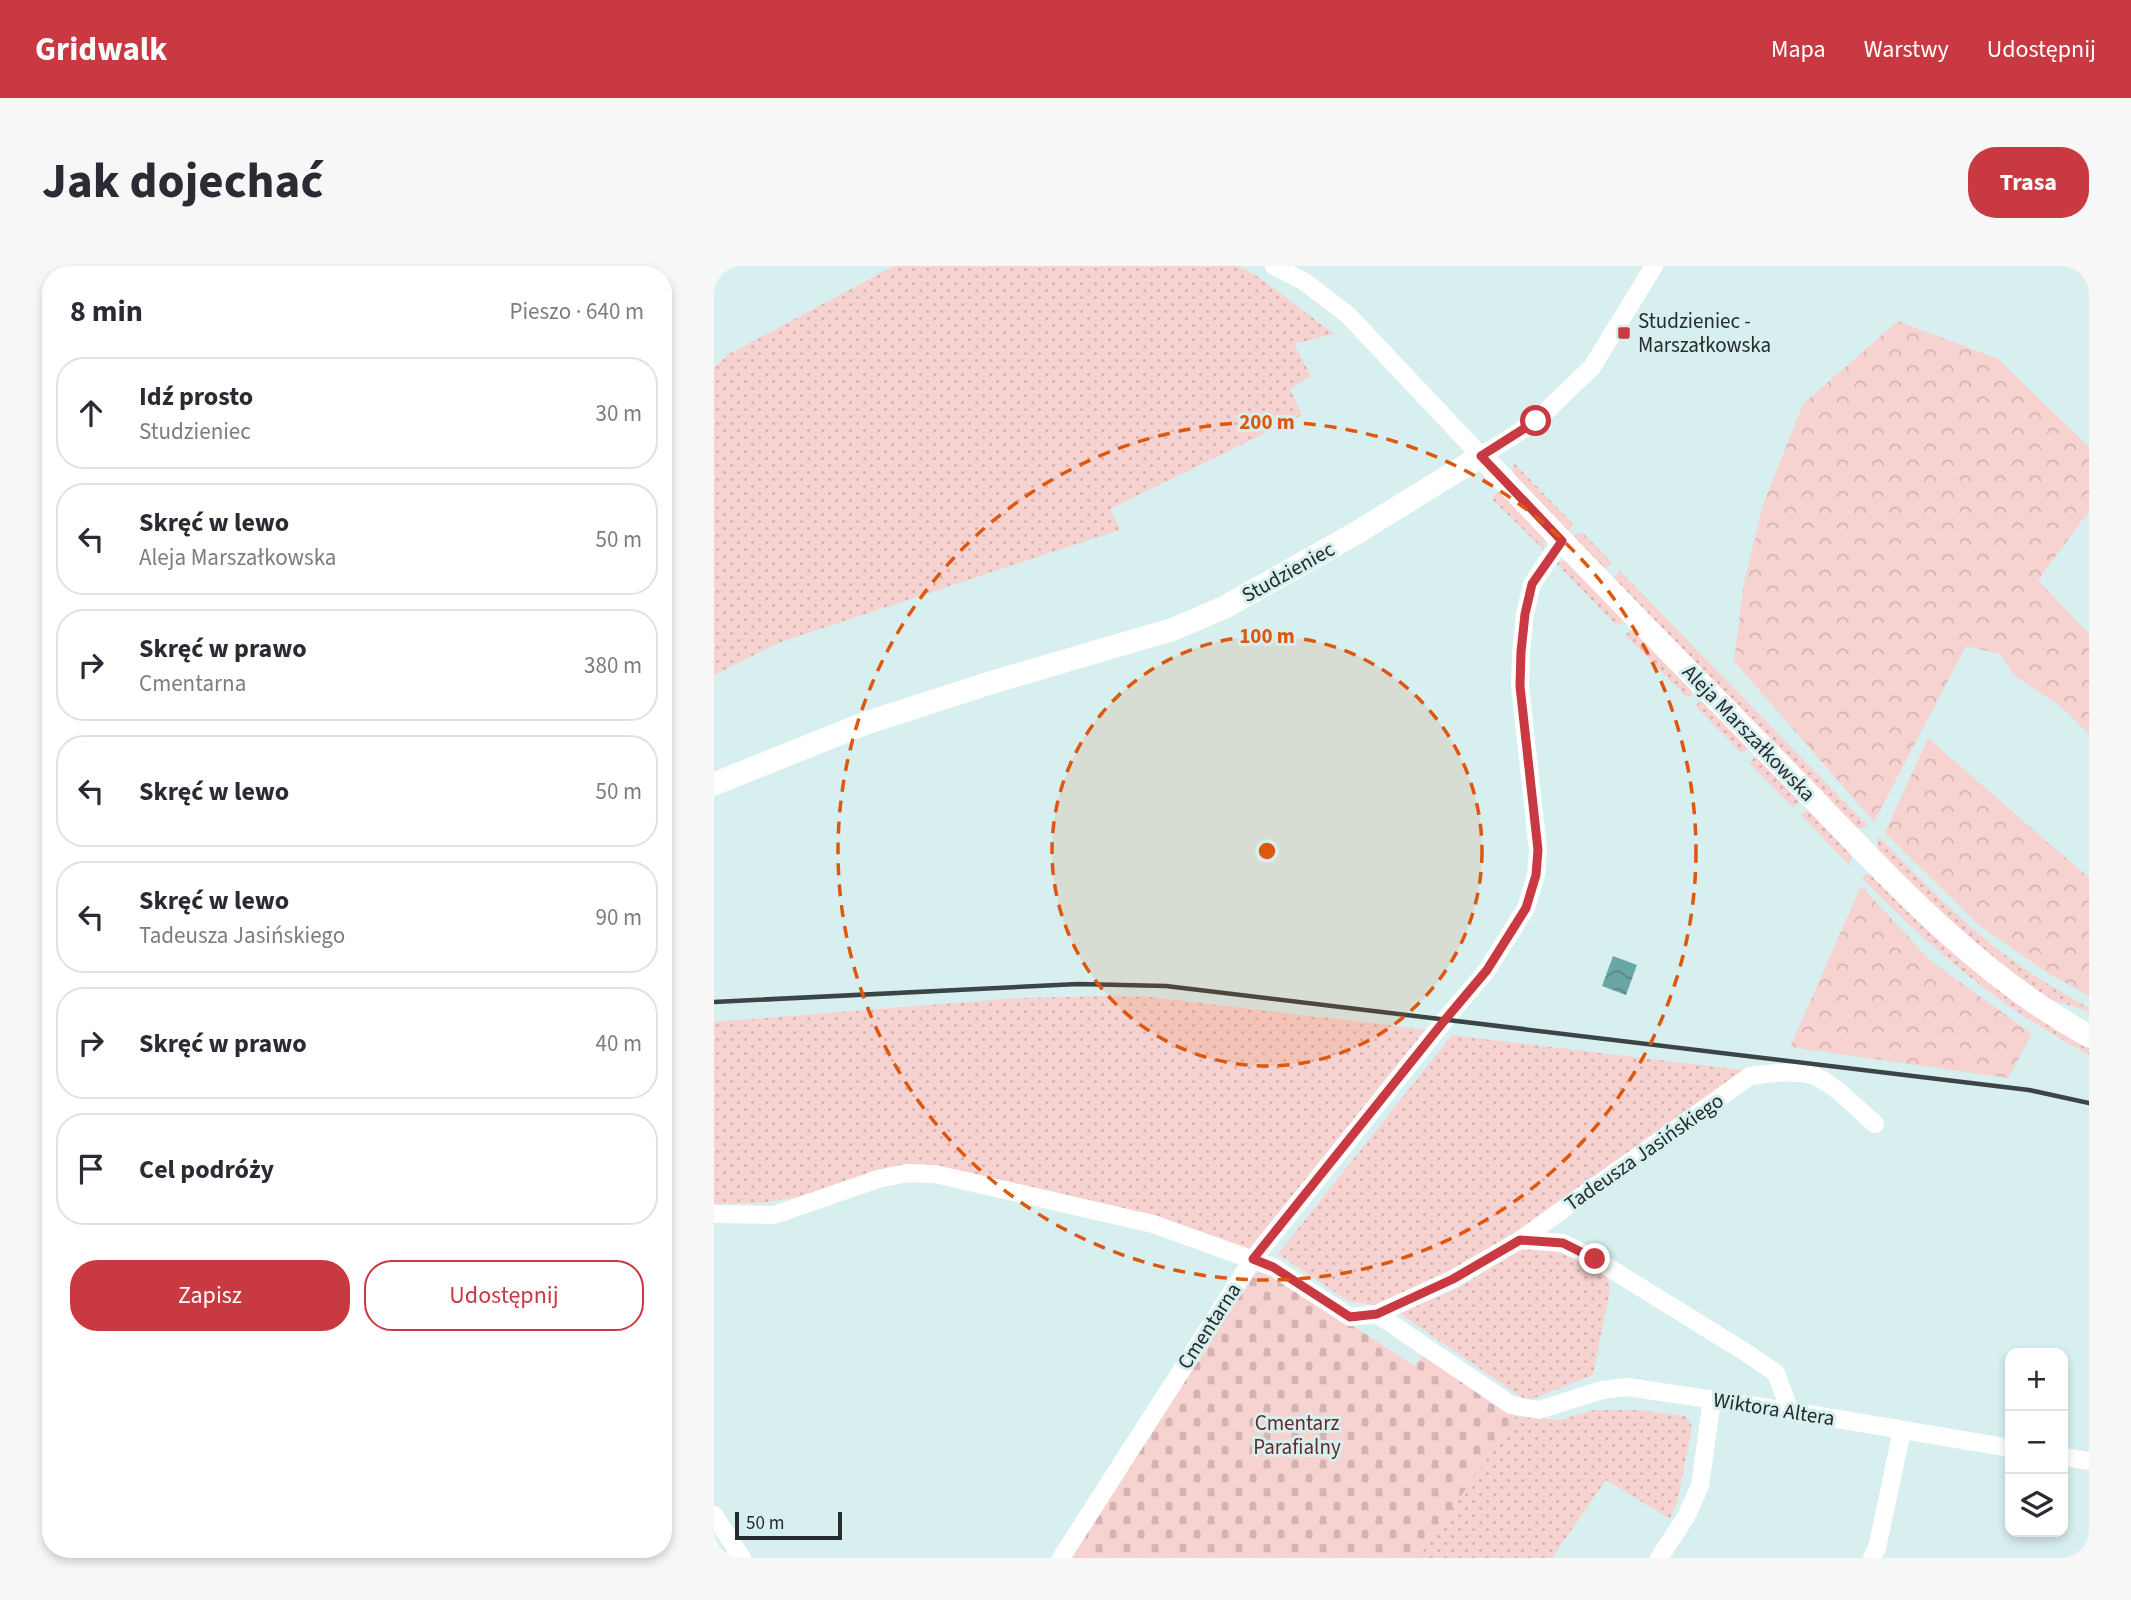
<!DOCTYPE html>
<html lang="pl">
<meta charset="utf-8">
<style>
:root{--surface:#fff;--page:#f7f7f7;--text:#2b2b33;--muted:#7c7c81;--line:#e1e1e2;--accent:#c93942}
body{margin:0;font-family:"Source Sans 3",sans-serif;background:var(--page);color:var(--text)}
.controls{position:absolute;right:21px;bottom:21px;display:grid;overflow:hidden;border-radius:14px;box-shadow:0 4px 10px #0003}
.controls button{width:63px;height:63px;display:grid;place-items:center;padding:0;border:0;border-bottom:2px solid var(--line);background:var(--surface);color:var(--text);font:35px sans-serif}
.scale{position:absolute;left:21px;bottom:18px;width:107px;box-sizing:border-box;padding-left:7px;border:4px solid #242c2c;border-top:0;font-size:19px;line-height:24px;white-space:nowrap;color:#242c2c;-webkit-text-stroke:5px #d8efef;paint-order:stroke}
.stop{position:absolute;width:21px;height:21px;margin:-16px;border:5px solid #c93942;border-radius:50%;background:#fff}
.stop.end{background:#c93942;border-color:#fff;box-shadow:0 2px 7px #0008}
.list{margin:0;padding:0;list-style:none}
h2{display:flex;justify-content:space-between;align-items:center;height:91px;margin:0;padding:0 28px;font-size:30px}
h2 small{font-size:23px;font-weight:400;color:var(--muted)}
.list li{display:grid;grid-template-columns:46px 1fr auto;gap:21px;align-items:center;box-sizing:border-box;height:112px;margin:0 14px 14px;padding:0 14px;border:2px solid var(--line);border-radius:28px}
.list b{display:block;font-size:26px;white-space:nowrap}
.list p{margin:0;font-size:23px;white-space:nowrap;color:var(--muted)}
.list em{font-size:23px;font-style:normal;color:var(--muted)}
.actions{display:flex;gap:14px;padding:21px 28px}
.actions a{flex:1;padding:16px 0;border:2px solid var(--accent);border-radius:28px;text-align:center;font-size:24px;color:var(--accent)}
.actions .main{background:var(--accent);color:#fff}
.icon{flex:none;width:38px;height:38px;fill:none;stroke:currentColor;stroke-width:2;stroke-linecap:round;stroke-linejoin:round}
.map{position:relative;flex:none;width:1375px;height:1292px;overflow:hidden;border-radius:28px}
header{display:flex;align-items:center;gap:42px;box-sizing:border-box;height:98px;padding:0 35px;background:var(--accent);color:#fff}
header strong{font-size:33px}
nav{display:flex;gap:38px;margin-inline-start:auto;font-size:24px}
.intro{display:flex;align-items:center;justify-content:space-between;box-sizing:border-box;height:168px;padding:0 42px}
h1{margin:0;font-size:49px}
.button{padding:18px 32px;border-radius:28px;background:var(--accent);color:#fff;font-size:24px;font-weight:700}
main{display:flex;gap:42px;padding:0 42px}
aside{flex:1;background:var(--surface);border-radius:28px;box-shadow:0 4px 10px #0003}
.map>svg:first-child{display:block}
</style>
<header>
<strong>Gridwalk</strong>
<nav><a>Mapa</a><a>Warstwy</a><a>Udostępnij</a></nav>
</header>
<div class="intro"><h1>Jak dojechać</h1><a class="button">Trasa</a></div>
<main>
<aside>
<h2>8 min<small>Pieszo · 640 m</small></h2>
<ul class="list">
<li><svg class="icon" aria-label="ahead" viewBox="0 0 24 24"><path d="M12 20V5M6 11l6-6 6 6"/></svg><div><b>Idź prosto</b><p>Studzieniec</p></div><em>30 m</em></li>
<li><svg class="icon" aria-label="left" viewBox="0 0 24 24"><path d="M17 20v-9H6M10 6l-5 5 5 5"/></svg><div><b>Skręć w lewo</b><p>Aleja Marszałkowska</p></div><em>50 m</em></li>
<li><svg class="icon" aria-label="right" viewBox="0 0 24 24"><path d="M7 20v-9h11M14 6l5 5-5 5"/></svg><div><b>Skręć w prawo</b><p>Cmentarna</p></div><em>380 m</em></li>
<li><svg class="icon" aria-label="left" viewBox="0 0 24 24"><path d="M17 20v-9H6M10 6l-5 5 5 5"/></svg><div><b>Skręć w lewo</b></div><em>50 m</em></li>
<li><svg class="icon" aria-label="left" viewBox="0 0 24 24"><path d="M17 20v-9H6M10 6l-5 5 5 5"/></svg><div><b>Skręć w lewo</b><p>Tadeusza Jasińskiego</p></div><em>90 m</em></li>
<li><svg class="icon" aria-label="right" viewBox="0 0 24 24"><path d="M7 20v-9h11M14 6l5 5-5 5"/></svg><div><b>Skręć w prawo</b></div><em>40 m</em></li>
<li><svg class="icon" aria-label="arrive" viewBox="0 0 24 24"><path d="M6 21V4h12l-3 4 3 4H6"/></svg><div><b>Cel podróży</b></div></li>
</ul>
<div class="actions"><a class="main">Zapisz</a><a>Udostępnij</a></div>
</aside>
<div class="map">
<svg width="1375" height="1292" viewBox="0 0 1375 1292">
<defs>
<pattern id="grass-dots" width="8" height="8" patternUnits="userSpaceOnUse" patternTransform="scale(1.75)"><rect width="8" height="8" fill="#f6d2d0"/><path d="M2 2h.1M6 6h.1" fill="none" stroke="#d3b4b3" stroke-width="1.8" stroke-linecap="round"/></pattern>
<pattern id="forest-crowns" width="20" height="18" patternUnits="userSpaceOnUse" patternTransform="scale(1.75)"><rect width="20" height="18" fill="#f6d2d0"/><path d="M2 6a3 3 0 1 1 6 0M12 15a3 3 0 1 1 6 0" fill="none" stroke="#d3b4b3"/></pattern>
<pattern id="cemetery-stones" width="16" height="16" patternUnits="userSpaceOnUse" patternTransform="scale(1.75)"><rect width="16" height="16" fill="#f6d2d0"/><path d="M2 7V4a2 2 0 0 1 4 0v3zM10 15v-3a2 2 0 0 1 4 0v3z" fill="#d3b4b3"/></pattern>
<pattern id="water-waves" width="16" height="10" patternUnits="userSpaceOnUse" patternTransform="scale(1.75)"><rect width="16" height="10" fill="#6ba6a6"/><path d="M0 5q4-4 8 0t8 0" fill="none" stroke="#588787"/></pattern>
</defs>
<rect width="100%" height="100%" fill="#d8efef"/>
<path fill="url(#grass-dots)" d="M180,0h344l22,12 74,56 -40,10 17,32 -21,13 12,26 -192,94 10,21 -342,113 -64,32v-308l15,-13z
M800,197l60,62 -7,7 -55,-54 3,-2 -3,-7z
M787,223l44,49 -1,12 -51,-50v-4z
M869,267l29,30 -8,8 -33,-33 5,-4z
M848,295h7l55,60 -4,4h-4l-60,-62z
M906,305l247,254 -3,3h-10l-241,-248z
M919,363l62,63 -8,6 -62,-63z
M987,434l47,44v4l-6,6 -47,-48z
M1042,490l44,45 -7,6 -44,-44z
M1096,541l41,45 -1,14 -49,-51z
M1164,570c43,43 84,88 134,124 24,18 51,33 77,48v3l-40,-12 -69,-49 -103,-99z
M1158,607l217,168v14c-92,-50 -156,-104 -228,-178z
M392,730l44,1 280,33 -182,220 -348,-83 -97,29 -41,7 -48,1v-182l304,-24z
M738,769l298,36 -192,134 -99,63 -80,38 -31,-5 -70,-47z
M807,982h29l57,26 3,16 -17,85 -66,26 -128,-88 61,-26z
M880,1144h45l47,6 6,10 -14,73 -8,20 -64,-39 -54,78h-134l98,-142 44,4z"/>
<path fill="url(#forest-crowns)" d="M1184,55l100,38 91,88v64l-51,69 51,54v100l-29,-28 -46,-31 -14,-21 -34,-8 -92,176 -140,-161 10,-78 19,-78 40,-101z
M1214,472l161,140v118l-46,-26 -64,-45 -94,-92z
M1147,620l70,75 101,73 -24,44 -218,-31z"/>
<path fill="url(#cemetery-stones)" d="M555,1004l145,96 11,-13 91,63 -98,142h-355l193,-285z"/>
<path fill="url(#water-waves)" d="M899,690l24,9 -11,30 -24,-9z"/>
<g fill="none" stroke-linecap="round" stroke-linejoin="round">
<path stroke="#fff" stroke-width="18" d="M560,0l31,16 43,33 133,141 55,-35 56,-54 62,-101
M0,948l60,1 104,-36 29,-6 28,1 218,50 120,43 77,50 27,-3 134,91 28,5 63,-20 25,-3 163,24 220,37
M806,974l43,3 32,16 150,93 31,21 14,38
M663,1048l76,-35 67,-39 230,-164c20,-2 46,-7 65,0 20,9 43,33 60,48
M1349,1191l26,4
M0,1249l28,43
M347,1292l192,-299 191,-238 43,-51 39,-62 10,-33 2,-25 -18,-164 1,-34 4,-38 7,-30 29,-43
M945,1292l27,-41 14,-31 12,-87
M1158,1292l5,-10 25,-117"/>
<path stroke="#fff" stroke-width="23" d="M0,518l152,-61 127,-41 181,-53 51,-22 133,-75 123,-76c102,108 206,214 310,320 92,94 181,196 298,260"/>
<path stroke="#3b4545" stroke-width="4.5" d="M0,736l364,-18 88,2 863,104 60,13"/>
</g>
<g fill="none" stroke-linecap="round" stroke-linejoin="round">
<path stroke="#c93942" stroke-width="9" d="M822,155l-55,35 81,85 -30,43 -7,30 -4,38 -1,34 18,164 -2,25 -10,33 -39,62 -43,51 -191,238 20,8 77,50 27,-3 76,-35 67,-39 43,3 32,16"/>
</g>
<circle cx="553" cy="585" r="215" fill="#de570e" fill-opacity=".12"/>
<g fill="none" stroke="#de570e" stroke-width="3.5" stroke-dasharray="12 9">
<circle cx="553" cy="585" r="215"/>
<circle cx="553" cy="585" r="429"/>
</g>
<rect fill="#c93942" stroke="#d8efef" stroke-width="2.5" x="903" y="60" width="14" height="14" rx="3.5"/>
<g text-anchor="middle" stroke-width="6" stroke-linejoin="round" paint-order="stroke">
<g font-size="21" fill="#242c2c" stroke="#d8efef" text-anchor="start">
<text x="924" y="62">Studzieniec -<tspan x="924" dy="24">Marszałkowska</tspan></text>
</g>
<g font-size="21" fill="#242c2c" stroke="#d8efef">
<text transform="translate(574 306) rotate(-29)" y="7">Studzieniec</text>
<text transform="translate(1035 467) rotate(46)" y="7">Aleja Marszałkowska</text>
<text transform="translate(930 886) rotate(-35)" y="7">Tadeusza Jasińskiego</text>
<text transform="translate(495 1060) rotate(-57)" y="7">Cmentarna</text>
<text transform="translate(1060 1143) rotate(9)" y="7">Wiktora Altera</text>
</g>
<g font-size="21" fill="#672829" stroke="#d8efef">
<text x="583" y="1164">Cmentarz<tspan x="583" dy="24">Parafialny</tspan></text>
</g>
</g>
<circle cx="553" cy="585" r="10" fill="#de570e" stroke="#d8efef" stroke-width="3.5"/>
<g font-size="21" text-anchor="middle" font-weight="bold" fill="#de570e" stroke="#d8efef" stroke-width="6" stroke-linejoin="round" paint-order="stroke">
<text x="553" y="163">200 m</text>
<text x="553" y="377">100 m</text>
</g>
</svg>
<div class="controls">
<button>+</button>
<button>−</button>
<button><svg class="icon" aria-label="layers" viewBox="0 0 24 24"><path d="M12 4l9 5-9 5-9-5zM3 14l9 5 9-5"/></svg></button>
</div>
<div class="scale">50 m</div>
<div class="stop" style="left:822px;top:155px"></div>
<div class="stop end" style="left:881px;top:993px"></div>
</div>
</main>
